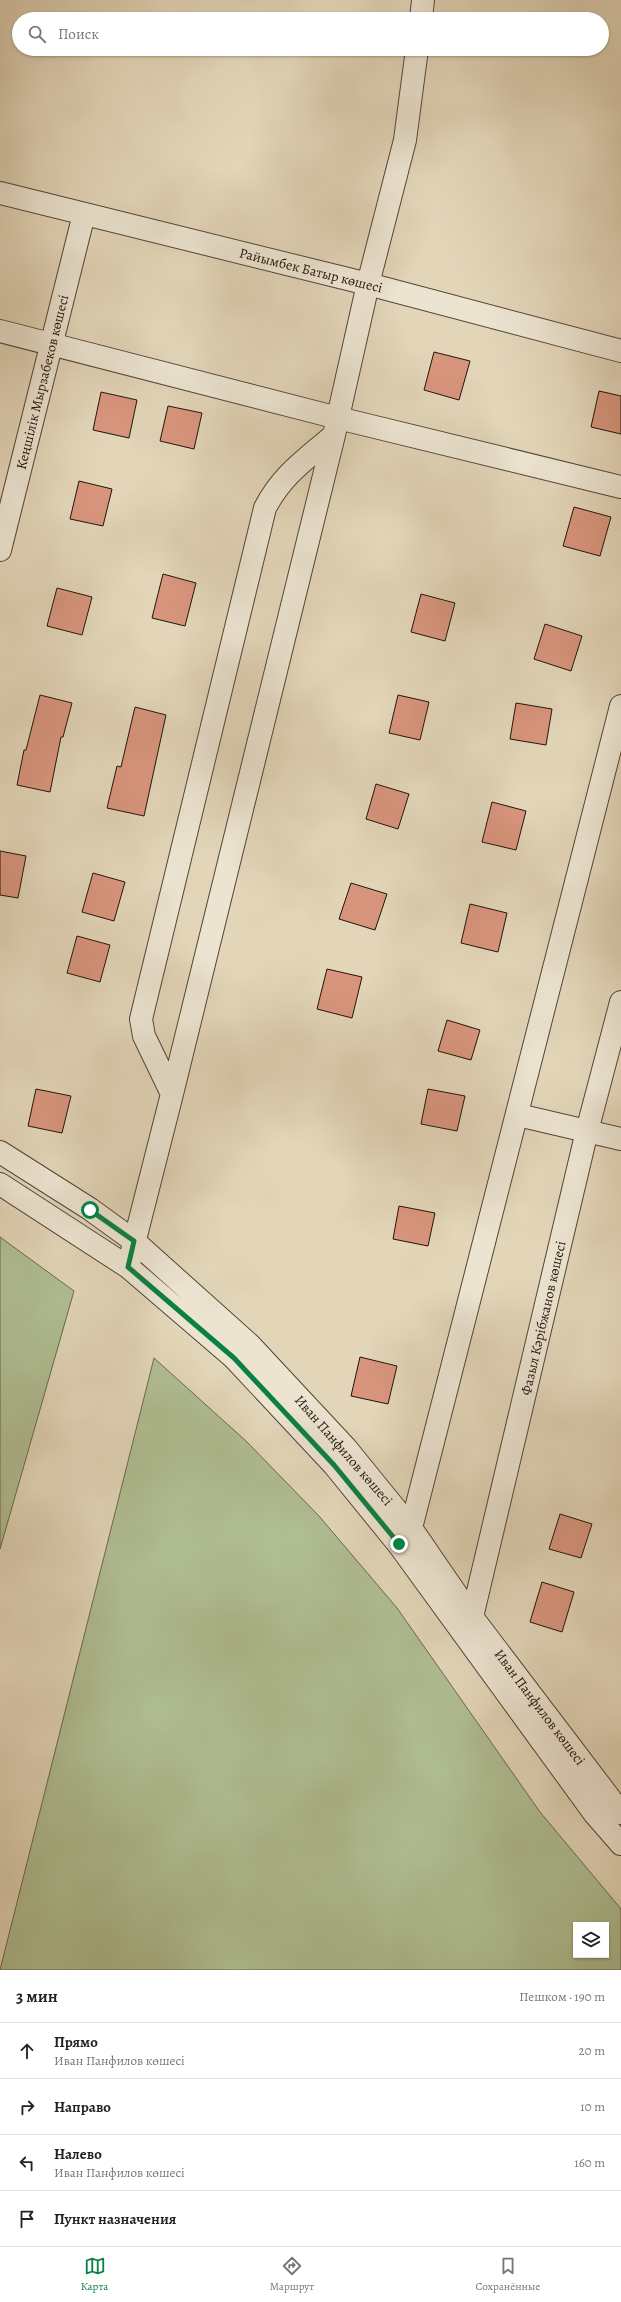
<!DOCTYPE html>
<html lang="ru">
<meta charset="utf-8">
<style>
:root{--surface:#fff;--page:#f2f2f2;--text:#222;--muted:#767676;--line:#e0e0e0;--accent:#0b8043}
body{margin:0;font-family:Alegreya,serif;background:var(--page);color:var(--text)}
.controls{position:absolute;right:12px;bottom:12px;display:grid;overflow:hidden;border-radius:0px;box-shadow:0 1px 3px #0004}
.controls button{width:36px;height:36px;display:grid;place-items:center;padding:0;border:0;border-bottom:1px solid var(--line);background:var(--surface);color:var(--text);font:20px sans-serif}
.stop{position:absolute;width:12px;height:12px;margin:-9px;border:3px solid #0b8043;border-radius:50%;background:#fff}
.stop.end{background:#0b8043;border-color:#fff;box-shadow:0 1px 4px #0008}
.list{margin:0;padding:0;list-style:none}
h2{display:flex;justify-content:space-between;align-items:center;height:52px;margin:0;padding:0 16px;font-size:17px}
h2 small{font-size:13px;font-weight:400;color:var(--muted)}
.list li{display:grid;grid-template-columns:26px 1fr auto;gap:12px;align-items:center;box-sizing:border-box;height:56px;padding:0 16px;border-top:1px solid var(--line)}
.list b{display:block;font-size:15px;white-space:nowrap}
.list p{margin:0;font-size:13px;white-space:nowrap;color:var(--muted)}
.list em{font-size:13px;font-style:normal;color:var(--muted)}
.icon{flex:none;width:22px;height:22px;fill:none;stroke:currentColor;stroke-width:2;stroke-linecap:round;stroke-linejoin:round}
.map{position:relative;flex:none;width:621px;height:1970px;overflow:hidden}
.search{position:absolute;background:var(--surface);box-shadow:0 1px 3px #0004;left:12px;right:12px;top:12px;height:44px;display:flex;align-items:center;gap:10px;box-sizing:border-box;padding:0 14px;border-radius:22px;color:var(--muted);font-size:15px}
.sheet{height:276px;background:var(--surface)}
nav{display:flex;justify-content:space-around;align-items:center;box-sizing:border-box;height:56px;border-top:1px solid var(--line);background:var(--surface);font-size:11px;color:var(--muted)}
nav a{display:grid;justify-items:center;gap:2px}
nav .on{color:var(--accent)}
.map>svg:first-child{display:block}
</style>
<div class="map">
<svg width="621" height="1970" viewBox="0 0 621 1970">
<rect width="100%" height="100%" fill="#e2d5b8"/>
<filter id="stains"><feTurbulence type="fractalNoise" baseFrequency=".005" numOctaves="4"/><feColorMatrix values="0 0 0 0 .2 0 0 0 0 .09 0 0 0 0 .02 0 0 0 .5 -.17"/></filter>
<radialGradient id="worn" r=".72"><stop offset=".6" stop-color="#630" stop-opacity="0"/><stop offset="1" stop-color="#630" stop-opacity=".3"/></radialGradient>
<path fill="#afbe92" stroke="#68684e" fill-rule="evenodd" d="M0,1237l74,54 -74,258z
M154,1358l92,83 73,75 78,92 143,204 81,97v61h-621zM576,1925h30v30h-30z"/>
<path fill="#d8957d" stroke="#22130b" d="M434,352l36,9 -11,39 -35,-10z
M599,391l22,5v38l-30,-7z
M101,392l36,8 -8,38 -36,-8z
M168,406l34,7 -8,36 -34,-8z
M79,481l33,8 -9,37 -33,-7z
M574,507l37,10 -11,39 -37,-10z
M163,574l33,9 -11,43 -33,-8z
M57,588l35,9 -10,38 -35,-9z
M421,594l34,9 -10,38 -34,-9z
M545,624l37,12 -11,35 -37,-12z
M40,695l32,8 -9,34h-2l-11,55 -33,-7 7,-35h2z
M398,695l31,7 -9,38 -31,-7z
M516,703l36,6 -6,36 -36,-6z
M135,707l31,8 -22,101 -37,-8 10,-42 4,1z
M376,784l33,10 -11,35 -32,-10z
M492,802l34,9 -10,39 -34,-8z
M0,851l26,5 -8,42 -18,-3z
M93,873l32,9 -11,39 -32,-9z
M351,883l36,11 -12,36 -36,-11z
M470,904l37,9 -9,39 -37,-9z
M77,936l33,9 -10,37 -33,-9z
M327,969l35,8 -10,41 -35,-9z
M447,1020l33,10 -9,30 -33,-9z
M36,1089l35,7 -9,37 -34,-7z
M428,1089l37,7 -8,35 -36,-7z
M399,1206l36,7 -7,33 -35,-7z
M360,1357l37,9 -9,38 -37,-8z
M560,1514l32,10 -11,34 -32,-9z
M542,1582l32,10 -12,40 -32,-10z"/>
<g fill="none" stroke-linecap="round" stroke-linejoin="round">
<defs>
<path id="minor" d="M421,19l2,-19
M0,193l368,91 253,67
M0,331l338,87 283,69
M0,550l84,-336
M172,1094l-28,-58 -3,-17 124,-511c17,-33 41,-49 69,-73
M518,1115l103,24
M0,1152l90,57 44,32 116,104 96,103 65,80 61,89 149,196
M0,1184l128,83 106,91 100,107 65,80 195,268 27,31
M128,1267l44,-173 162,-659 34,-151 37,-144 12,-91
M405,1536l6,-8 210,-822
M468,1626l4,-9 115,-486 34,-129"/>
</defs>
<use href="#minor" stroke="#524436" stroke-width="24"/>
<use href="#minor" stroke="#ece4d1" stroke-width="22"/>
</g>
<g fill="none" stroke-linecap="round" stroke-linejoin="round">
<path stroke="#0b8043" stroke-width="5" d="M90,1210l44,31 -6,26 106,91 100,107 65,79"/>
</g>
<g text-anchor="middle" stroke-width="3" stroke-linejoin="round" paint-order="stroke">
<g font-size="14" fill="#22130b" stroke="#ece4d1">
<text transform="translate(311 270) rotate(14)" y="5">Райымбек Батыр көшесі</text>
<text transform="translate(42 382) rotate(-76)" y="5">Кеңшілік Мырзабеков көшесі</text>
<text transform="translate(543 1318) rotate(-77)" y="5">Фазыл Кәрібжанов көшесі</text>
<text transform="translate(344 1450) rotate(49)" y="5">Иван Панфилов көшесі</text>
<text transform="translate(540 1707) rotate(53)" y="5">Иван Панфилов көшесі</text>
</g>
</g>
<rect width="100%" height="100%" filter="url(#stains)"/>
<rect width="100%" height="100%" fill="url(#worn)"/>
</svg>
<div class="controls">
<button><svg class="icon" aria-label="layers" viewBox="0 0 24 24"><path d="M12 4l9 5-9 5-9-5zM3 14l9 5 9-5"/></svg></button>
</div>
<div class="stop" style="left:90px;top:1210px"></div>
<div class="stop end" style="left:399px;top:1544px"></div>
<div class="search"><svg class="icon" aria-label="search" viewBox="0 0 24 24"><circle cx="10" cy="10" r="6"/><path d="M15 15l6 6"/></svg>Поиск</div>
</div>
<section class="sheet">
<h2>3 мин<small>Пешком · 190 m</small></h2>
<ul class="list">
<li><svg class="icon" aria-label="ahead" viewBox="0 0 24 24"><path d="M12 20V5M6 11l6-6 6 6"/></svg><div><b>Прямо</b><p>Иван Панфилов көшесі</p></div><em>20 m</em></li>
<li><svg class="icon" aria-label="right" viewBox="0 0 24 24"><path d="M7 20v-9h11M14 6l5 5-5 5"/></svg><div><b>Направо</b></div><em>10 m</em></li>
<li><svg class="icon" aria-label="left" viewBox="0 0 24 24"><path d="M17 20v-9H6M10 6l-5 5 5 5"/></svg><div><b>Налево</b><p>Иван Панфилов көшесі</p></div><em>160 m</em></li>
<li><svg class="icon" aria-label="arrive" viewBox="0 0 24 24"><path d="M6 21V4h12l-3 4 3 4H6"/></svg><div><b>Пункт назначения</b></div></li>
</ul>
</section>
<nav>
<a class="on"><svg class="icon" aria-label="map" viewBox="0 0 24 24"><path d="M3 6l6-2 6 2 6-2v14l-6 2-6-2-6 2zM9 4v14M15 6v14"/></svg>Карта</a>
<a><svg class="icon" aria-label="directions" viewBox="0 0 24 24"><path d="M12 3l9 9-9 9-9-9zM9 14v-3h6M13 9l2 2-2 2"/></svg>Маршрут</a>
<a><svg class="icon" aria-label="saved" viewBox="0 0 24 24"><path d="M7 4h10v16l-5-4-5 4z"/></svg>Сохранённые</a>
</nav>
